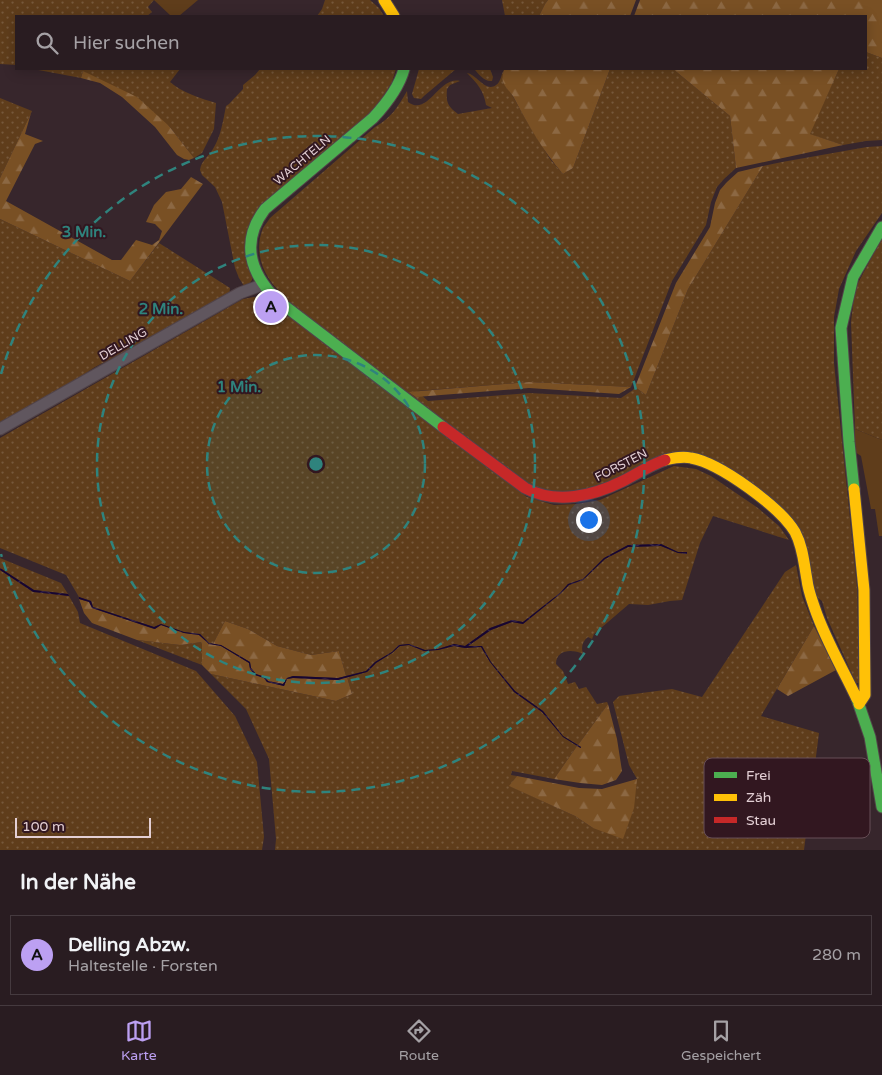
<!DOCTYPE html>
<html lang="de">
<meta charset="utf-8">
<style>
:root{--surface:#291c21;--page:#31252a;--text:#f1f3f6;--muted:#a5a1a5;--line:#453a3f;--accent:#bca0f2}
body{margin:0;font-family:"Varela Round",sans-serif;background:var(--page);color:var(--text)}
.scale{position:absolute;left:15px;bottom:12px;width:136px;box-sizing:border-box;padding-left:5px;border:2px solid #e3cfd4;border-top:0;font-size:14px;line-height:18px;white-space:nowrap;color:#e3cfd4;-webkit-text-stroke:4px #321720;paint-order:stroke}
.you{position:absolute;left:588px;top:519px;width:18px;height:18px;margin:-12px;border:4px solid #fff;border-radius:50%;background:#1a73e8;box-shadow:0 0 0 8px #1a73e833}
.badge{display:grid;place-items:center;width:32px;height:32px;border-radius:50%;background:var(--accent);color:#111;font-size:16px;font-weight:700}
.pin{position:absolute;translate:-50% -50%;border:2px solid #fff;box-shadow:0 1px 5px #0006}
.list{margin:0;padding:0;list-style:none}
h2{display:flex;justify-content:space-between;align-items:center;height:65px;margin:0;padding:0 20px;font-size:21px}
h2 small{font-size:16px;font-weight:400;color:var(--muted)}
.list li{display:grid;grid-template-columns:32px 1fr auto;gap:15px;align-items:center;box-sizing:border-box;height:80px;margin:0 10px 10px;padding:0 10px;border:1px solid var(--line);border-radius:0px}
.list b{display:block;font-size:19px;white-space:nowrap}
.list p{margin:0;font-size:16px;white-space:nowrap;color:var(--muted)}
.list em{font-size:16px;font-style:normal;color:var(--muted)}
.icon{flex:none;width:28px;height:28px;fill:none;stroke:currentColor;stroke-width:2;stroke-linecap:round;stroke-linejoin:round}
.map{position:relative;flex:none;width:882px;height:850px;overflow:hidden}
.search{position:absolute;background:var(--surface);box-shadow:0 2px 12px #0003;left:15px;right:15px;top:15px;height:55px;display:flex;align-items:center;gap:12px;box-sizing:border-box;padding:0 18px;border-radius:0px;color:var(--muted);font-size:19px}
.sheet{height:155px;background:var(--surface)}
nav{display:flex;justify-content:space-around;align-items:center;box-sizing:border-box;height:70px;border-top:1px solid var(--line);background:var(--surface);font-size:14px;color:var(--muted)}
nav a{display:grid;justify-items:center;gap:2px}
nav .on{color:var(--accent)}
.map>svg:first-child{display:block}
</style>
<div class="map">
<svg width="882" height="850" viewBox="0 0 882 850">
<defs>
<pattern id="grass-dots" width="8" height="8" patternUnits="userSpaceOnUse" patternTransform="scale(1.25)"><rect width="8" height="8" fill="#5f3d1b"/><path d="M2 2h.1M6 6h.1" fill="none" stroke="#76583b" stroke-width="1.8" stroke-linecap="round"/></pattern>
<pattern id="forest-firs" width="22" height="20" patternUnits="userSpaceOnUse" patternTransform="scale(1.25)"><rect width="22" height="20" fill="#795024"/><path d="M5 1l3.5 6h-7zM16 11l3.5 6h-7z" fill="#8c6843"/></pattern>
<pattern id="water-waves" width="16" height="10" patternUnits="userSpaceOnUse" patternTransform="scale(1.25)"><rect width="16" height="10" fill="#170531"/><path d="M0 5q4-4 8 0t8 0" fill="none" stroke="#39284e"/></pattern>
</defs>
<rect width="100%" height="100%" fill="#37262c"/>
<path fill="url(#grass-dots)" d="M0,0h154l-6,7 4,5 -5,4h-131v49l-16,-1z
M325,0h45l9,8 5,8h-67l5,-7z
M502,0h46l-3,4 -6,12h-34z
M866,52l16,6v82l-16,1 -23,4 -34,-11 30,-65h27z
M33,69h147l-10,13c11,10 32,17 46,21l-2,26 -12,24 -8,5 -25,-32 -86,-55 -2,7z
M260,69h136l-4,13 -17,27 -114,100 -9,71 -4,5 -4,1 -5,-8 -4,-10 -13,-66 -7,-15 -13,-12 -2,-5c1,-9 8,-13 13,-21 8,-13 10,-28 13,-43l3,-2 14,-15v-4l12,-10z
M419,69h37l-32,27 -3,3 -7,-1 -2,-4z
M474,69h16l3,8 -1,4c-8,1 -13,-7 -18,-12z
M610,69h63l57,47 6,52 -12,11 -7,8 -6,15 -5,23 -34,56 -41,106 -102,-5 -112,9 11,10 101,-8 92,5 12,-8 2,-3 11,8 42,-106 75,-123 19,-4 85,-15 15,-1v67l-26,38 -17,38 -5,28v46l23,224 2,96h-3l-29,-65 -5,-17 -8,-6 -17,-63 -99,-76 -79,23 -45,15 -36,-4 -254,-189 3,-3c-21,-16 -35,-43 -24,-70 2,-3 5,-7 7,-10l105,-91c16,-9 23,-20 32,-36l1,11c20,15 31,-26 52,-21l-10,4 -3,4c-1,13 0,17 11,25l34,-6 -6,-3c-2,-14 -9,-22 -19,-32 9,1 19,20 29,12 5,-3 5,-11 8,-15l-1,10 1,4 7,9 15,27 24,39 13,15 10,-6z
M0,98l32,13 -32,67z
M0,219l130,62 29,-38 71,45 -1,9 -134,70 -27,18 -68,37z
M882,238v202l-27,-11 -4,-107 3,-25 4,-14z
M254,297l11,1 262,199 27,8 23,-1 23,-4 74,-34 22,3 15,7 47,32 21,18 10,14 -76,-24 -13,27 -18,57 -12,1 -22,4 -19,-1 -35,30 -2,5 -4,-2c-6,5 -7,10 -5,17 -10,-5 -27,-5 -27,10l7,7 5,13 7,-2 4,7 7,-2 11,17 10,-2 1,2 -30,41 -15,-9 -20,-25 -28,-20 -24,-29 -9,-16h-14l23,-16 21,-8 11,2 37,-30 9,-9 14,-5 22,-21 23,-12 33,-1 17,7 9,-1h-9l-17,-8 -33,1 -24,13 -21,21 -15,5 -8,9 -37,29 -11,-2 -22,8 -25,18 -11,-2 -16,5 -13,1 -16,-6 -10,1 -7,7 -17,10 -9,9 -20,5 -7,-25 -28,4 -34,-9 -29,-17 -23,-8 -12,23 -4,-1 -9,-9 -16,-2 -23,-8 -7,3 -61,-20 -2,-6 -12,-4 -13,-22 -66,-27v-110l243,-139z
M0,558l61,25 7,11 -34,-4 -34,-22z
M796,565l6,31 12,30 -53,90 58,17 -15,117h-529l1,-11 -7,-80 -23,-50 -35,-35 125,27 16,-7 -5,-17 20,-5 9,-9 16,-10 7,-7 10,-1 15,6 14,-1 16,-4 11,2 16,-1 9,15 24,30 28,20 21,25 14,9 -23,33 -42,-8 -1,4 6,1 -7,10 65,30 18,12 44,-49 -8,-14 -16,-63 6,-6 53,-7 30,8 83,-125z
M0,570l33,21 36,5 9,16 2,11 116,48 39,45 22,46 7,75 -2,13h-262z
M137,640l43,5 22,-3v23z"/>
<path fill="url(#forest-firs)" d="M548,0h88l-6,16h-91l6,-12z
M640,0h242v58l-16,-6v-36h-232z
M508,69h102l-37,99 -10,6c-20,-23 -35,-49 -49,-76 -3,-6 -9,-10 -11,-16 -1,-4 0,-8 1,-12z
M673,69h166l-29,65 33,11 -107,23 -6,-52z
M83,71l54,26 32,29 25,32 -5,2 -5,-1 -7,-4 -22,-28 -33,-30 -22,-14 -19,-5z
M31,113l-6,21 18,7 -8,3 -29,57 106,59h9l15,-20 16,5 7,-5 3,-9 -7,-7 -9,-2 8,-17 12,-13 15,-3 10,-12 12,7 -73,97 -130,-62v-41z
M763,166l-75,123 -42,106 -11,-8 41,-104 34,-56 5,-24 5,-13 7,-8 11,-10z
M529,382l102,5 -12,7 -90,-6 -113,9 -7,-5z
M79,599l11,3 2,6 62,21 7,-4 23,8 15,2 10,9 12,2 28,17 1,6 5,6 9,3 3,4 17,4 3,-7 6,-1 45,2 9,-3 5,17 -16,7 -125,-27 -9,-9v-23l-22,3 -43,-5 -45,-17 -8,-10z
M225,621l23,8 29,17 34,9 28,-4 7,25 -8,2 -45,-2 -6,2 -4,6 -15,-3 -3,-4 -9,-3 -5,-6 -1,-6 -29,-17 -8,-1z
M814,626l22,44 -48,26 -11,-7z
M608,704l9,35 5,32 -6,9 -14,5 -22,-2 -26,-4 23,-33 3,2 1,-1 -3,-2z
M517,776l62,12 23,1 35,-10 -3,29 -11,31 -30,-11 -18,-12 -66,-30z"/>
<path fill="#5f3d1b" d="M154,0h44l-19,16h-8z
M855,429l27,11v96h-3l-4,-27h-4l-10,-53 -6,-4z"/>
<path fill="url(#water-waves)" d="M661,544l17,8h9v2l-9,-1 -17,-7 -33,1 -23,12 -22,21 -14,5 -9,9 -37,30 -11,-2 -21,8 -23,16h14l9,16 24,29 28,20 20,25 18,11v1l-18,-11 -21,-25 -28,-20 -24,-30 -9,-15 -16,1 -11,-2 -16,4 -14,1 -15,-6 -9,1 -8,7 -16,10 -9,9 -29,8 -45,-2 -6,1 -3,7 -17,-4 -3,-4 -9,-3 -5,-6 -1,-6 -28,-17 -12,-2 -10,-9 -15,-2 -23,-8 -6,4 -63,-21 -3,-6 -10,-3v-2l12,4 2,6 61,20 7,-3 23,8 16,2 9,9 12,2 29,17 1,6 5,6 9,3 3,4 15,3 4,-6 6,-2 45,2 28,-7 9,-9 17,-10 7,-7 10,-1 16,6 13,-1 16,-5 11,2 25,-18 22,-8 11,2 37,-29 8,-9 15,-5 21,-21 24,-13z
M0,568l34,22 34,4 1,2 -36,-4 -33,-22z"/>
<g fill="none" stroke-linecap="round" stroke-linejoin="round">
<defs>
<path id="street" d="M0,429l240,-136 22,-8"/>
<path id="fast" d="M404,69c-5,19 -18,35 -31,49l-108,91c-25,33 -15,64 12,91l166,127
M854,489l-5,-47 -8,-114 12,-51 29,-50
M857,699l13,38 12,70"/>
<path id="slow" d="M384,0l10,16
M665,460c9,-2 17,-4 26,-2 29,5 89,49 104,74 8,15 9,32 12,48 1,10 5,20 8,29 11,32 28,60 42,90
M854,489l10,101 1,105 -6,9"/>
<path id="jam" d="M443,427l82,61c31,17 68,8 98,-7 14,-7 27,-16 42,-21"/>
</defs>
<use href="#street" stroke="#514348" stroke-width="13"/>
<use href="#fast" stroke="#514348" stroke-width="13"/>
<use href="#slow" stroke="#514348" stroke-width="13"/>
<use href="#jam" stroke="#514348" stroke-width="13"/>
<use href="#street" stroke="#60565e" stroke-width="11"/>
<use href="#fast" stroke="#4caf50" stroke-width="11"/>
<use href="#slow" stroke="#ffc107" stroke-width="11"/>
<use href="#jam" stroke="#c62828" stroke-width="11"/>
</g>
<circle cx="316" cy="464" r="109" fill="#2f837d" fill-opacity=".12"/>
<g fill="none" stroke="#2f837d" stroke-width="2.5" stroke-dasharray="9 6">
<circle cx="316" cy="464" r="109"/>
<circle cx="316" cy="464" r="219"/>
<path d="M1 374A328 328 0 1 1 1 554"/>
</g>
<g text-anchor="middle" stroke-width="4" stroke-linejoin="round" paint-order="stroke">
<g font-size="12" fill="#e3cfd4" stroke="#321720">
<text transform="translate(302 160) rotate(-40)" y="4">WACHTELN</text>
<text transform="translate(123 344) rotate(-30)" y="4">DELLING</text>
<text transform="translate(621 465) rotate(-27)" y="4">FORSTEN</text>
</g>
</g>
<rect x="704" y="758" width="166" height="80" rx="8" fill="#321720" stroke="#674e56" stroke-width="1"/>
<rect x="714" y="772" width="23" height="6" fill="#4caf50"/>
<rect x="714" y="794" width="23" height="7" fill="#ffc107"/>
<rect x="714" y="817" width="23" height="6" fill="#c62828"/>
<g font-size="14" fill="#e3cfd4">
<text x="746" y="780">Frei</text>
<text x="746" y="802">Zäh</text>
<text x="746" y="825">Stau</text>
</g>
<circle cx="316" cy="464" r="8" fill="#2f837d" stroke="#321720" stroke-width="2.5"/>
<g font-size="15" text-anchor="middle" font-weight="bold" fill="#2f837d" stroke="#321720" stroke-width="4" stroke-linejoin="round" paint-order="stroke">
<text x="84" y="237">3 Min.</text>
<text x="161" y="314">2 Min.</text>
<text x="239" y="392">1 Min.</text>
</g>
</svg>
<div class="scale">100 m</div>
<div class="you"></div>
<div class="pin badge" style="left:271px;top:307px">A</div>
<div class="search"><svg class="icon" aria-label="search" viewBox="0 0 24 24"><circle cx="10" cy="10" r="6"/><path d="M15 15l6 6"/></svg>Hier suchen</div>
</div>
<section class="sheet">
<h2>In der Nähe<small></small></h2>
<ul class="list">
<li><span class="badge">A</span><div><b>Delling Abzw.</b><p>Haltestelle · Forsten</p></div><em>280 m</em></li>
</ul>
</section>
<nav>
<a class="on"><svg class="icon" aria-label="map" viewBox="0 0 24 24"><path d="M3 6l6-2 6 2 6-2v14l-6 2-6-2-6 2zM9 4v14M15 6v14"/></svg>Karte</a>
<a><svg class="icon" aria-label="directions" viewBox="0 0 24 24"><path d="M12 3l9 9-9 9-9-9zM9 14v-3h6M13 9l2 2-2 2"/></svg>Route</a>
<a><svg class="icon" aria-label="saved" viewBox="0 0 24 24"><path d="M7 4h10v16l-5-4-5 4z"/></svg>Gespeichert</a>
</nav>
